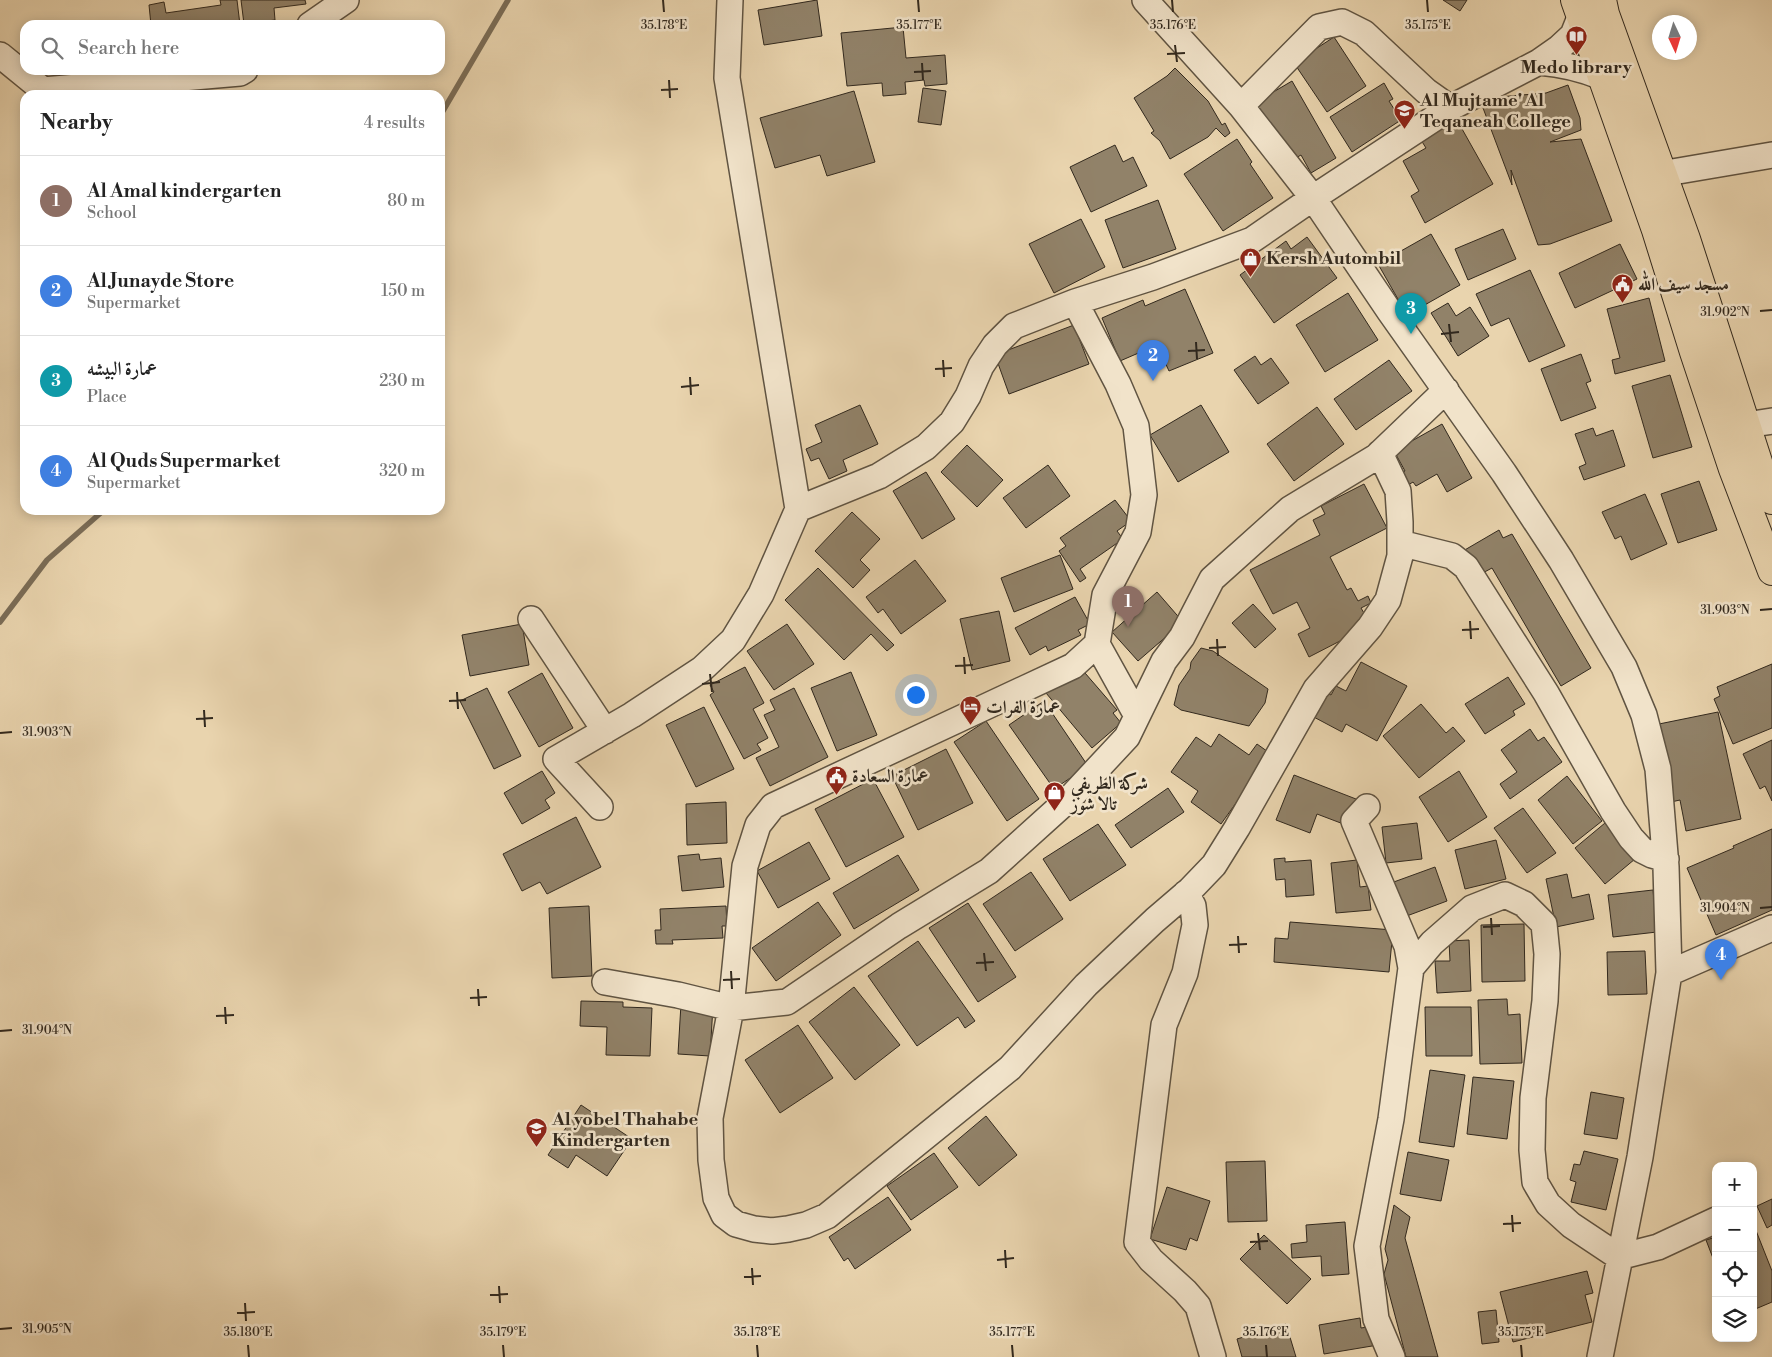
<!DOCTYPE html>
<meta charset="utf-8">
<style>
:root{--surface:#fff;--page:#f2f2f2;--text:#222;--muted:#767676;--line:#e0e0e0;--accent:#8f2418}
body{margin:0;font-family:"Libre Bodoni",Amiri,serif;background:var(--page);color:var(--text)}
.controls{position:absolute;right:15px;bottom:15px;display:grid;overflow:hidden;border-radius:10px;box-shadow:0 2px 12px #0003}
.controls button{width:45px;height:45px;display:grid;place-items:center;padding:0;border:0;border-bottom:1px solid var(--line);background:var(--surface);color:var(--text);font:25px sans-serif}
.compass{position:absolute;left:1652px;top:15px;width:45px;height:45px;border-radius:50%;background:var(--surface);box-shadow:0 2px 12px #0003;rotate:176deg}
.you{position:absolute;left:915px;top:694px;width:18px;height:18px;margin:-12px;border:4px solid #fff;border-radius:50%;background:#1a73e8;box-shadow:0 0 0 8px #1a73e833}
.badge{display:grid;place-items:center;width:32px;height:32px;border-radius:50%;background:var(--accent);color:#fff;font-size:16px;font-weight:700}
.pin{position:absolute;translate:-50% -41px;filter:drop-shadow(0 1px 2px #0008)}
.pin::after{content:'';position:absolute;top:26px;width:18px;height:15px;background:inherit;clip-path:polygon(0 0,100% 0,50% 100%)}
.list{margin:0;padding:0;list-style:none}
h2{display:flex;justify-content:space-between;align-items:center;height:65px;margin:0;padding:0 20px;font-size:21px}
h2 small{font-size:16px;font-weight:400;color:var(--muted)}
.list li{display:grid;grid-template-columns:32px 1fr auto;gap:15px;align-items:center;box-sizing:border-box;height:90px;padding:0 20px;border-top:1px solid var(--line)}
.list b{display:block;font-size:19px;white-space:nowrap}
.list p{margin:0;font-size:16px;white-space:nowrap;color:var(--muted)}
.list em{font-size:16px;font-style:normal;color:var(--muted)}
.icon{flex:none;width:28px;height:28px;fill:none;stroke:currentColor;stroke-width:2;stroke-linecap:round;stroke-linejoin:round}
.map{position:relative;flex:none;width:1772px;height:1357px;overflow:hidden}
.search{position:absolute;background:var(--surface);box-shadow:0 2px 12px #0003;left:20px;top:20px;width:425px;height:55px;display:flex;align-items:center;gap:12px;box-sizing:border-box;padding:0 18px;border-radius:15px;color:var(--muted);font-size:19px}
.panel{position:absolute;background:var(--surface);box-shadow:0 2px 12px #0003;left:20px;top:90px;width:425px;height:425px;border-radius:15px}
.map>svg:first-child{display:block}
</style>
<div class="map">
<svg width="1772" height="1357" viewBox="0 0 1772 1357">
<rect width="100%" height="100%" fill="#e9d4ae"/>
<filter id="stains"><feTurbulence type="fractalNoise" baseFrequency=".004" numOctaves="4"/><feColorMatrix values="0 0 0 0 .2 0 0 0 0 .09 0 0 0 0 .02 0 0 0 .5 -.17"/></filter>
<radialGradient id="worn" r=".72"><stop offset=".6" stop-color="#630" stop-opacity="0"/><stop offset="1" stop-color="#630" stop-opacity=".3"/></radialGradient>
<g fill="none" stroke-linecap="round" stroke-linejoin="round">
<path stroke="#7b6d57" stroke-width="5.5" d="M440,116l68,-116
M0,622l47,-62 57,-50"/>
</g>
<path fill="#918269" stroke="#32291e" d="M220,0h17l3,25h-89l-2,-20 15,-3 2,11 55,-8z
M241,0h64l1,4 -32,4 1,12 -31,4z
M817,0l5,36 -58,9 -6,-35z
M1443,0h24l-7,11z
M903,27l3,31 39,-3 2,29 -22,2 -1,-6 -19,2 1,12 -23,2 -1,-13 -35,3 -6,-53z
M1334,37l32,49 -39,26 -33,-49z
M1175,68l33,33 14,24 3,-2 5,10 -5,4 -9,-9 -8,9 -38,22 -10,-18 -9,-8 3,-2 -20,-33 33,-22z
M1292,81l44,77 -25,15 -10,-18 -14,8 -34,-59z
M1384,83l9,16 -4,2 12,19 -49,32 -22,-35z
M1568,85l12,33 1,12 -31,12 31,-3 31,82 -62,23 -12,1 -27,-75 1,15 -32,-85 6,-2 60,-5z
M923,88l23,3 -5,34 -23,-3z
M854,91l21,71 -48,14 -7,-21 -45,13 -15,-50z
M1457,120l36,64 -68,39 -14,-27 8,-5 -16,-30 23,-13 -5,-8z
M1237,139l15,23 -2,2 23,34 -50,33 -39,-57z
M1115,145l8,17 10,-5 14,29 -56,26 -21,-45z
M1158,200l18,49 -53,19 -18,-48z
M1081,219l24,48 -51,26 -25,-49z
M1503,229l13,30 -48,21 -13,-31z
M1431,234l29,51 -53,30 -29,-51z
M1307,237l30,41 -63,45 -34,-48 46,-34 5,8z
M1620,244l17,35 -62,29 -16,-35z
M1530,270l35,76 -36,16 -20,-44 -18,8 -15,-32z
M1185,289l28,64 -44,18 -12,-26 -37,16 -18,-43 41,-18 2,6z
M1348,293l30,47 -53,32 -29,-47z
M1649,298l16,63 -50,13 -3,-14 8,-2 -13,-49z
M1448,303l8,13 14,-9 19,29 -31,20 -27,-43z
M1074,325l15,39 -80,30 -14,-39z
M1581,354l10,27 -5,2 10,25 -35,13 -20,-52z
M1255,356l6,9 10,-7 18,25 -31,21 -24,-34z
M1389,360l23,31 -56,39 -22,-31z
M1670,375l22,72 -39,11 -21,-72z
M860,405l18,39 -35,16 4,11 -18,8 -10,-21 -8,3 -5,-12 16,-7 -7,-17z
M1201,405l28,47 -51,30 -28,-47z
M1317,407l27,37 -50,37 -27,-37z
M1442,424l30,54 -25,14 -10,-18 -21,12 -3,-4 -8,5 -7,-12 7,-4 -11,-20z
M1593,428l3,8 17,-6 12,36 -41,14 -5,-13 7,-3 -11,-30z
M967,445l36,35 -26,27 -36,-35z
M1048,465l22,31 -44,32 -23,-30z
M926,472l29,47 -33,20 -29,-48z
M1699,481l18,49 -39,13 -17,-49z
M1364,484l23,44 -57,29 17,33 4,-2 7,13 10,-5 3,7 -10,5 10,17 -62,32 -11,-23 12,-6 -13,-26 -24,12 -23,-44 70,-35 -7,-15 12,-6 -4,-8z
M1645,494l22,50 -36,16 -10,-24 -6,3 -13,-27z
M1115,500l16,21 -14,10 6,8 -43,30 6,9 -6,4 -21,-31 7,-5 -6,-8z
M852,512l28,27 -20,21 10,10 -17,18 -38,-37z
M1499,530l4,8 9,-4 79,134 -30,18 -69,-118 -15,8 -14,-25z
M1060,555l13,34 -59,23 -13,-34z
M915,560l31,41 -45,33 -18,-25 -5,4 -12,-16z
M818,568l76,77 -7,6 -16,-17 -27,26 -59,-60z
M1157,592l26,30 -45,39 -26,-29z
M1075,597l15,27 -12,6 3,5 -33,16 -2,-5 -16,9 -15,-27z
M1253,604l23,25 -21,19 -23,-25z
M999,611l11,50 -38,9 -12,-51z
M522,624l7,41 -59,11 -8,-41z
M787,624l27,40 -40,26 -27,-39z
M1201,648l12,3 55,38 -3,14 -16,23 -68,-16 -7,-5 5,-20 11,-16 1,-7z
M1361,662l46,24 -30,55 -31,-17 -4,8 -32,-17 13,-24 8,4 5,-9 10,5z
M1772,664v64l-39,16 -19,-45 6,-3 -3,-9z
M1079,666l38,44 -4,3 8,10 -29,25 -46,-55z
M745,667l19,36 -11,6 15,29 -11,6 4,6 -17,9 -34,-64 4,-3 -4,-7z
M851,672l26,63 -40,16 -26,-63z
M542,673l31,55 -34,19 -31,-55z
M1508,677l17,27 -12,7 2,4 -30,19 -20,-30z
M487,688l34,68 -27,13 -34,-68z
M794,688l34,69 -58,29 -14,-28 23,-11 -15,-32 11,-5 -5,-10z
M1044,701l44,65 -34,23 -45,-64z
M1421,704l25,29 7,-6 12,14 -46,37 -36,-42z
M704,707l30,62 -38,18 -30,-62z
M1718,712l23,107 -55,12 -6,-31 -9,2 -17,-77z
M986,721l53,78 -32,22 -53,-79z
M1530,729l8,12 6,-4 18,25 -52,37 -10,-15 17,-12 -16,-22z
M1219,734l30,21 8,-11 14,10 -50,70 -30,-22 7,-11 -27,-19 25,-35 15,10z
M1772,740v61l-7,-15 -5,3 -17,-35z
M946,749l27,54 -55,27 -26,-54z
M542,771l13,22 -10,7 5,8 -28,16 -18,-31z
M1459,771l28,46 -39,25 -29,-45z
M1294,775l62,24 -10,26 -29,-11 -7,19 -34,-13z
M1567,776l35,45 -29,23 -35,-44z
M873,779l31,58 -58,30 -31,-58z
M1168,788l16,24 -53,36 -16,-23z
M726,802l1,41 -40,2 -1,-41z
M1523,808l33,45 -29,20 -33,-45z
M576,817l25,50 -54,27 -7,-12 -18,9 -19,-37z
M1417,823l5,36 -36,4 -4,-36z
M1605,823l30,36 -30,25 -30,-36z
M1098,824l28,41 -56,36 -27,-42z
M1772,829v81l-56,25 -29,-67 47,-20 -1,-2z
M1496,840l10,39 -41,10 -10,-39z
M809,842l21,37 -52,29 -21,-37z
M699,854l1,6 21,-2 3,29 -42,4 -4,-35z
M898,855l21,35 -65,39 -21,-36z
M1285,858v4l26,-2 3,35 -28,2 -1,-18 -9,1 -2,-21z
M1357,860l3,27 8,-1 3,24 -35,3 -5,-50z
M1435,867l12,34 -43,16 -13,-34z
M1031,872l32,47 -48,32 -32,-47z
M1567,874l5,24 17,-4 5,25 -38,8 -10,-48z
M1653,890l4,42 -44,5 -5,-42z
M818,902l23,33 -65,46 -24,-33z
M968,903l48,74 -38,25 -49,-74z
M589,906l3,70 -40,2 -3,-70z
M726,906l1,20h-5l1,12 -51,2 1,4h-17l-1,-14h6l-1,-21z
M1290,922l103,8 -4,42 -115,-10 1,-24 13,1z
M1524,924l1,57 -43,1 -1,-57z
M1469,940l2,51 -34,2 -2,-32h15l-1,-20z
M918,941l57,80 -10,7 -7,-11 -41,29 -49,-70z
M1645,951l2,43 -39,1 -1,-43z
M854,987l46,58 -45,35 -46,-58z
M1507,999l1,16 12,-1 2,49 -42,1 -2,-64z
M581,1001l42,1v5l29,1 -2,48 -44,-1 1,-28 -27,-1z
M681,1004l32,2 -3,50 -32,-2z
M1425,1007h46l1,49h-46z
M798,1025l35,53 -53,35 -35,-53z
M1430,1070l35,5 -11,72 -35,-5z
M1473,1077l41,4 -7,58 -40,-5z
M1591,1092l33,6 -7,41 -33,-5z
M581,1105l51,34 -25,37 -31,-21 -8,13 -20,-13z
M986,1116l31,39 -38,31 -31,-38z
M1584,1151l34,8 -12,51 -35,-8 5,-20 -6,-2 4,-16 6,1z
M1408,1152l41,8 -8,41 -41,-7z
M934,1153l24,34 -47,33 -24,-34z
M1265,1161l2,60 -39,1 -2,-60z
M1167,1187l43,14 -13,40 -7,-3 -4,12 -36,-11z
M888,1197l23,33 -56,39 -7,-11 -4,3 -15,-24z
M1772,1199v26l-5,3 -10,-22z
M1394,1205l16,12 -5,21 33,119h-32l-22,-83 4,-14 -3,-11z
M1345,1222l4,52 -27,2 -1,-20 -29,2 -1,-14 16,-2 -1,-17z
M1753,1223l19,48v31l-19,8z
M1264,1235l47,44 -24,25 -47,-45z
M1716,1237v29l-10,-26z
M1587,1271l6,22 -8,2 7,27 -79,20 -13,-50z
M1496,1310l3,32 -17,2 -4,-32z
M1360,1318l1,10 13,-2 4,19 -54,9 -5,-29z
M1286,1324l10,33h-54l-5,-18z"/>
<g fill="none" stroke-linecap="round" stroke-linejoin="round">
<defs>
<path id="minor" d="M730,0l-3,78 71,431
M1145,0l96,106 78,-79 23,-5 22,11 62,58 24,17
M310,25l36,-25
M0,55l43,35 197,-17 5,-3
M1539,62c23,2 42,6 63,15
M1241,106l72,92 77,114 114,161 57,87 63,107 20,48 14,54 8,98 3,106 -29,184 -40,200
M1643,177l129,-22
M1075,302l43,82 18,42 8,69 -6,37 -33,63 -8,49 -24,22 -300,140 -15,19 -13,41 -14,142 -21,110 1,42 5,38 8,17 12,9 18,5 18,2 16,-2 18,-4 21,-9 183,-148 76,-83 69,-65 35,-30 24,-25 23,-37 79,-139 54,-62 18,-27 12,-44v-34l-2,-31 -18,-38
M1746,425l26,-4
M1400,543l52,13 14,11 80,126 67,118 18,27 11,12 10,5 14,4
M531,619l74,112
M1097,644l40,72
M600,807l-44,-48 76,-44 70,-46 31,-29 28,-46 37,-85 81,-33 47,-29 26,-25 16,-26 13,-30 14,-21 19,-19 61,-24 78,-25 99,-37 61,-42 137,-90 89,-46 20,-14 14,-13 8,-20
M1367,807l-13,14 53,125 4,22
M1186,893l7,13 2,19 -10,48 -21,52 -27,217 14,18 34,31 13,15 15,51
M1669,973l103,-45
M605,982l73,13 53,13 56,-6 112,-76 90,-55 81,-73 57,-61 37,-76 18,-24 30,-58 78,-70 86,-52 70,-67
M1392,1357l-16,-38 -9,-73 24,-127 20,-151 21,-25 40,-35 33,-13 19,9 20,20 3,30 -2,47 -12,97 -1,52 3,32 13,22 23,21 48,32 39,-10 58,-27"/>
<path id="major" d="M1575,0l81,230 38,122 39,117 39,102
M1602,0l3,14 81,225 73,226 13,35"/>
</defs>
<use href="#minor" stroke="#605442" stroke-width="28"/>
<use href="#major" stroke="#32291e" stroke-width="30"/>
<use href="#minor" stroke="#f1e3ca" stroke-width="25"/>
<use href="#major" stroke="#e9d4ae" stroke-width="28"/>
</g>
<path fill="none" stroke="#32291e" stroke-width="2" d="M663,0l1,12M918,0l1,12M1172,0l1,12M1427,0l1,12M1175,45l2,17M1167,54l18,-1M922,63l1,17M914,72l17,-1M669,80l1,18M661,90l17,-1M1760,311l12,-1M1449,324l2,18M1441,334l18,-2M1196,342l1,17M1188,351l17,-1M943,360l1,17M935,369l17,-1M690,377l1,18M681,387l18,-2M1760,610l12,-1M1470,621l1,18M1462,630l17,-1M1217,639l1,17M1209,648l17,-1M964,657l1,17M955,666l18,-1M710,674l2,18M702,684l18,-2M457,692l1,17M449,701l17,-1M204,710l1,17M196,719l17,-1M0,733l12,-1M1760,908l12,-1M1491,918l1,17M1483,927l17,-1M1238,936l1,17M1229,945l18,-1M984,953l2,18M976,963l18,-1M731,971l1,18M723,980l17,-1M478,989l1,17M470,998l17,-1M225,1007l1,17M216,1016l18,-1M0,1031l12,-1M1512,1215l1,17M1503,1224l18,-1M1258,1233l2,17M1250,1242l18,-1M1005,1250l1,18M997,1260l17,-2M752,1268l1,17M744,1277l17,-1M499,1286l1,17M490,1295l18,-1M245,1303l1,18M237,1313l18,-1M0,1329l12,-1M248,1345l1,12M503,1345l1,12M757,1345l1,12M1012,1345l1,12M1266,1345l1,12M1521,1345l1,12"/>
<defs>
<symbol id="library-pin" viewBox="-11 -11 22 30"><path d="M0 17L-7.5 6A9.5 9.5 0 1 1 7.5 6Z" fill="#8f2418" stroke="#f1e3ca"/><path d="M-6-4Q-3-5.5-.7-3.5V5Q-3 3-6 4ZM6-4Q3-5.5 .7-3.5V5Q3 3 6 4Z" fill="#fff"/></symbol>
<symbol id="university-pin" viewBox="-11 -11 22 30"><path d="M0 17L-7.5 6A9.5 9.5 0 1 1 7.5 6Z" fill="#8f2418" stroke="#f1e3ca"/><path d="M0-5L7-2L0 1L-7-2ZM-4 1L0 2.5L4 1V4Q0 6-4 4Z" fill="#fff"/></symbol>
<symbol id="shop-pin" viewBox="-11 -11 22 30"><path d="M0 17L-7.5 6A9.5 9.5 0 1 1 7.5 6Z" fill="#8f2418" stroke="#f1e3ca"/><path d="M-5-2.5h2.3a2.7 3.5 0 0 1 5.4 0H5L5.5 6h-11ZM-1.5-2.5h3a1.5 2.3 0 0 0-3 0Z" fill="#fff"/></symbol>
<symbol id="civic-pin" viewBox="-11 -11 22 30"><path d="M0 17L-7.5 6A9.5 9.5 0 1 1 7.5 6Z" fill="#8f2418" stroke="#f1e3ca"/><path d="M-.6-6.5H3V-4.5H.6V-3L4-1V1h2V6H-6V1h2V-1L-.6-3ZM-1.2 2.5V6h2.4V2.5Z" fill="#fff"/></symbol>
<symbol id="hotel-pin" viewBox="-11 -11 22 30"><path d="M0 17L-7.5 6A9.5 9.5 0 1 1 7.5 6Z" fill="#8f2418" stroke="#f1e3ca"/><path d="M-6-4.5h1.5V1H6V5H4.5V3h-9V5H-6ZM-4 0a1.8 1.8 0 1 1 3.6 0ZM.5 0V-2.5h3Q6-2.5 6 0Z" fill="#fff"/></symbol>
<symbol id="school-pin" viewBox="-11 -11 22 30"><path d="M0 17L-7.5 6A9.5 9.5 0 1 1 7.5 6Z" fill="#8f2418" stroke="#f1e3ca"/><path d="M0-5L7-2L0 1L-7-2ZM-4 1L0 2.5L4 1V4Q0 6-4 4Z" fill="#fff"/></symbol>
</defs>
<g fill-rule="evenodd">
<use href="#library-pin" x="1564" y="24" width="25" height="34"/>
<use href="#university-pin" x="1392" y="98" width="25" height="34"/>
<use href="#shop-pin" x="1238" y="246" width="25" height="34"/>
<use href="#civic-pin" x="1610" y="272" width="25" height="34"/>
<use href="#hotel-pin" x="958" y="694" width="25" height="34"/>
<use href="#civic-pin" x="824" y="764" width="25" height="34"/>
<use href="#shop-pin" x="1042" y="780" width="25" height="34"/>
<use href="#school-pin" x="524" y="1116" width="25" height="34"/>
</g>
<g text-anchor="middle" stroke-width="5" stroke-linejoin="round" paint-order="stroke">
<g font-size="18" font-weight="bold" fill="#32291e" stroke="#f1e3ca" text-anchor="start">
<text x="1576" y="73" text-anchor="middle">Medo library</text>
<text x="1420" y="106">Al Mujtame' Al<tspan x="1420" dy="21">Teqaneah College</tspan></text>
<text x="1266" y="264">Kersh Autombil</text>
<text x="1638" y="290">مسجد سيف الله</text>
<text x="986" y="713">عمارة الفرات</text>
<text x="852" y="782">عمارة السعادة</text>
<text x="1071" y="789">شركة الطريفي<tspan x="1071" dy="21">تالا شوز</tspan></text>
<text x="552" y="1125">Al yobel Thahabe<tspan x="552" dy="21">Kindergarten</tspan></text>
</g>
</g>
<g font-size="12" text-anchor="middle" fill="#32291e" stroke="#f1e3ca" stroke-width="5" stroke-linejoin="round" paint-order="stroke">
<text x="664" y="29">35.178°E</text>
<text x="919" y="29">35.177°E</text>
<text x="1173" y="29">35.176°E</text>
<text x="1428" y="29">35.175°E</text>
<text x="1725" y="316">31.902°N</text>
<text x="1725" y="614">31.903°N</text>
<text x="47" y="736">31.903°N</text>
<text x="1725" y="912">31.904°N</text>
<text x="47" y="1034">31.904°N</text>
<text x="47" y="1333">31.905°N</text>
<text x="248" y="1336">35.180°E</text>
<text x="503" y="1336">35.179°E</text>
<text x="757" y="1336">35.178°E</text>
<text x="1012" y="1336">35.177°E</text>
<text x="1266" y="1336">35.176°E</text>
<text x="1521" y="1336">35.175°E</text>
</g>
<rect width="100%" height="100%" filter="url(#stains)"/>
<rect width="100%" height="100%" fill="url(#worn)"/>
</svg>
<div class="controls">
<button>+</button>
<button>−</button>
<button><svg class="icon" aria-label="locate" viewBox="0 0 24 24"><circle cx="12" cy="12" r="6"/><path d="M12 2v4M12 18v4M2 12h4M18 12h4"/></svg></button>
<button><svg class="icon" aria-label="layers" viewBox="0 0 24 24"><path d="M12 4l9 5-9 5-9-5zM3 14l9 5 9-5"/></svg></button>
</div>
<svg class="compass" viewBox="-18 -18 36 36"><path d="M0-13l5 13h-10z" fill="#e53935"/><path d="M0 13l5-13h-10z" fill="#767676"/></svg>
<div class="you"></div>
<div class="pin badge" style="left:1128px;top:627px;background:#8d6e63">1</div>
<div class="pin badge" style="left:1153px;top:381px;background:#3f7fe0">2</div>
<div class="pin badge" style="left:1411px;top:334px;background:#0f9aa8">3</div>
<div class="pin badge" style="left:1721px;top:980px;background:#3f7fe0">4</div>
<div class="search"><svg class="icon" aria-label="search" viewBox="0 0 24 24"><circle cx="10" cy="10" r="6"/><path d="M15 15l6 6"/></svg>Search here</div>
<section class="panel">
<h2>Nearby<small>4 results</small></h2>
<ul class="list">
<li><span class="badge" style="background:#8d6e63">1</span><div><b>Al Amal kindergarten</b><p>School</p></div><em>80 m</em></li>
<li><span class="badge" style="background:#3f7fe0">2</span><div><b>Al Junayde Store</b><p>Supermarket</p></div><em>150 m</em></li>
<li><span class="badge" style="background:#0f9aa8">3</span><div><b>عمارة البيشه</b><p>Place</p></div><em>230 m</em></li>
<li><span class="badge" style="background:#3f7fe0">4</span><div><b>Al Quds Supermarket</b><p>Supermarket</p></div><em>320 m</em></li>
</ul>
</section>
</div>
